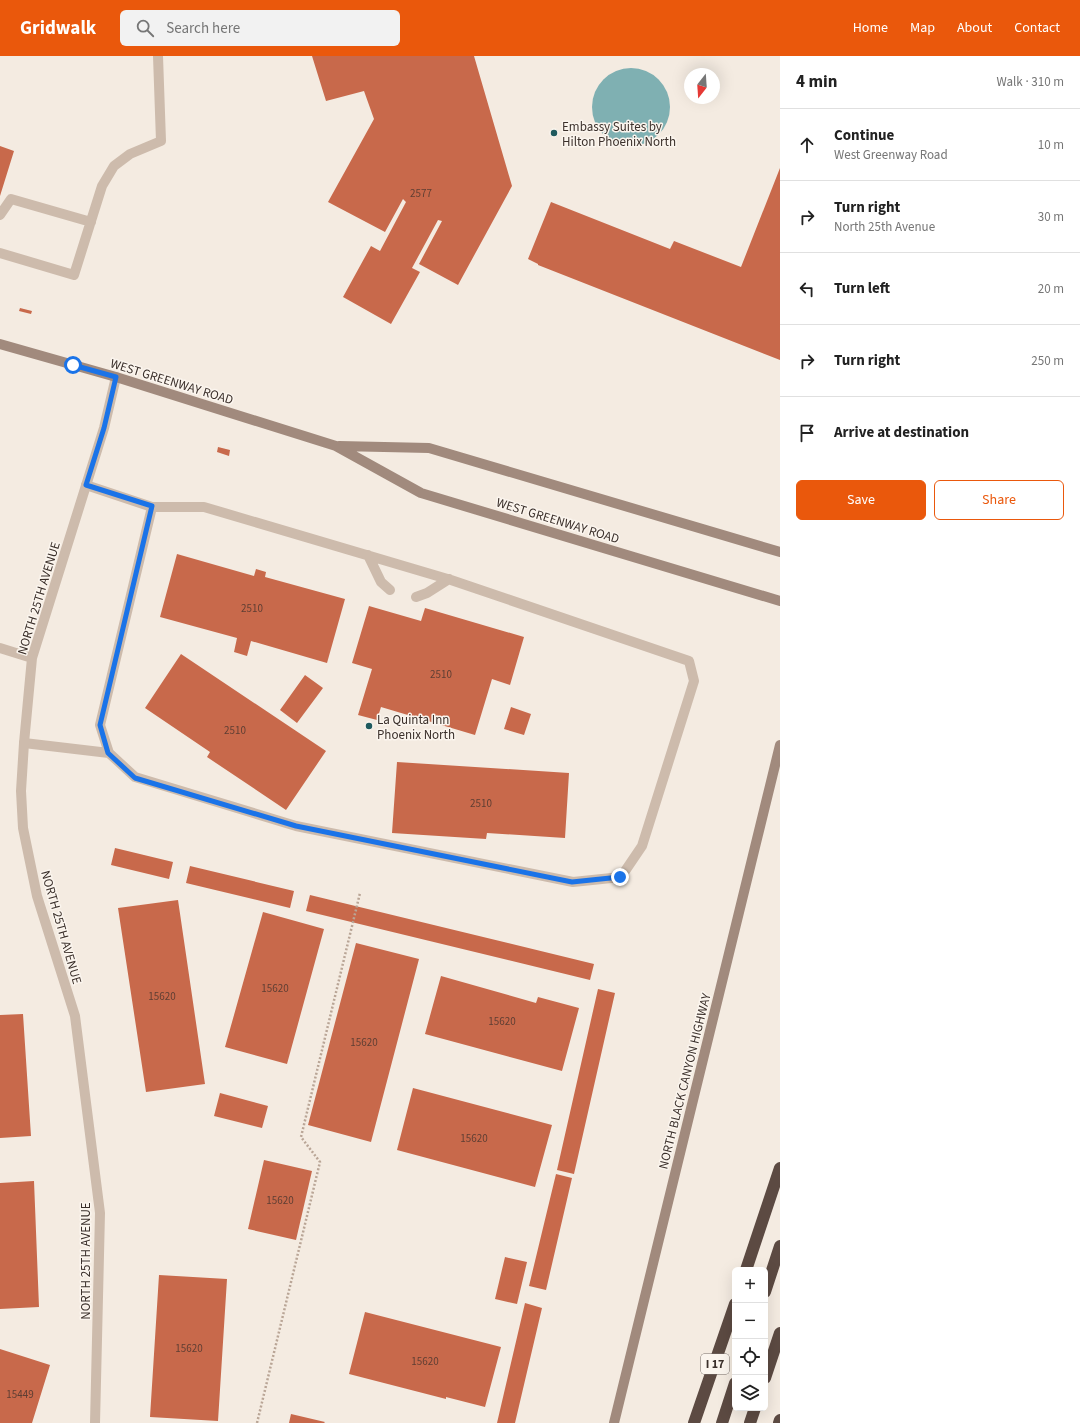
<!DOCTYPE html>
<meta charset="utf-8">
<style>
:root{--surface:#fff;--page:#f2f2f2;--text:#222;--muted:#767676;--line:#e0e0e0;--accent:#ea580c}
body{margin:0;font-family:"Source Sans 3",sans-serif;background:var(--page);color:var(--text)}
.controls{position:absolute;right:12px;bottom:12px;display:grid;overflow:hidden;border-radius:6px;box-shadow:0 4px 16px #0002}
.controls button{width:36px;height:36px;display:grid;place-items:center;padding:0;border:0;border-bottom:1px solid var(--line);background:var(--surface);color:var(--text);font:20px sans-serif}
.compass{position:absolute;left:684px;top:12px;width:36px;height:36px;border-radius:50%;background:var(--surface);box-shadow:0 4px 16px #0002;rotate:197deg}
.stop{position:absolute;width:12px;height:12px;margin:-9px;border:3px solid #1a73e8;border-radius:50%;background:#fff}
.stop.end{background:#1a73e8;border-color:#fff;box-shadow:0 1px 4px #0008}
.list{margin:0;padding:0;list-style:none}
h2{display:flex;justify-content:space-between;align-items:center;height:52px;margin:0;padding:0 16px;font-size:17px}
h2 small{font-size:13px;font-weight:400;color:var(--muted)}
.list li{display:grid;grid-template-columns:26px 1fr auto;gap:12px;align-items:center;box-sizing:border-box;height:72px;padding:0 16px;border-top:1px solid var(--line)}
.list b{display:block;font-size:15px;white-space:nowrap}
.list p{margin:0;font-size:13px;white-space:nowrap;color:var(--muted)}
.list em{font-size:13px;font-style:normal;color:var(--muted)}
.actions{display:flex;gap:8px;padding:12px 16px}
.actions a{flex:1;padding:9px 0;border:1px solid var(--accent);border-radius:6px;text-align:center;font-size:14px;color:var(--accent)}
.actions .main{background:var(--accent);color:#fff}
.icon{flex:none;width:22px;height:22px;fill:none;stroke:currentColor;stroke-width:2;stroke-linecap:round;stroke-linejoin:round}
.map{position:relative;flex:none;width:780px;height:1367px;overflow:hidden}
header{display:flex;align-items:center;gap:24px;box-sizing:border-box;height:56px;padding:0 20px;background:var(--accent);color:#fff}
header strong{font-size:19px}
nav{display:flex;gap:22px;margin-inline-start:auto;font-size:14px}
.search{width:280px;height:36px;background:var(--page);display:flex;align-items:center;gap:10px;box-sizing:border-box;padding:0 14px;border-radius:6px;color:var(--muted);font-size:15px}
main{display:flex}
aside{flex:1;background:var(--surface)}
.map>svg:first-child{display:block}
</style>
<header>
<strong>Gridwalk</strong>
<div class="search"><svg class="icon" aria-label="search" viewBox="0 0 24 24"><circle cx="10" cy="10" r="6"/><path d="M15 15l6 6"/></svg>Search here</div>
<nav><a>Home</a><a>Map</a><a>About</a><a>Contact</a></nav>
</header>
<main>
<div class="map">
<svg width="780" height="1367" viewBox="0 0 780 1367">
<rect width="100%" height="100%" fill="#f4ebe1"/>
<path fill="#7fb0b2" d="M592 51a39 39 0 1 1 78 0a39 39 0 1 1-78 0Z"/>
<path fill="#c8694b" d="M312,0h162l38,130 -54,99 -39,-21 23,-43 -4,-1 -26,48 8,4 -29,52 -48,-27 28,-51 9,5 26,-49 -3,-3 -18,33 -57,-30 46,-83 -10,-28 -38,10z
M0,90l14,5 -14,45z
M780,112v192l-242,-95v-1l-10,-5 23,-57 119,47 4,-8 67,26z
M20,252l12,3 -1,3 -12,-3z
M218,391l12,3 -1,6 -12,-4z
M177,498l77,22 2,-7 10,3 -1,5 80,22 -18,64 -76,-22 -4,15 -13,-4 3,-14 -77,-21z
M369,550l52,15 4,-13 99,29 -14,48 -18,-6 -17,56 -94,-28 -4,13 -19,-5 14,-46 -20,-6z
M181,598l145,97 -40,59 -79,-53 3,-5 -65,-44z
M305,619l18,13 -26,35 -17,-13z
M511,651l20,7 -7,21 -20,-6z
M397,706l172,11 -4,65 -78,-5 -1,6 -94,-6z
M115,792l58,14 -4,17 -58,-14z
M190,810l104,25 -4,17 -104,-25z
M310,839l284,69 -4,16 -284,-69z
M178,844l27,184 -59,8 -28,-184z
M263,856l61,17 -37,135 -62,-17z
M356,887l63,16 -48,183 -63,-17z
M441,920l95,27 2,-6 41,11 -17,63 -137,-37z
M598,933l17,4 -41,181 -17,-4z
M23,958l8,122 -31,2v-123z
M413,1032l139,37 -17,62 -138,-37z
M220,1037l48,13 -6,22 -48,-12z
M264,1104l48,11 -16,69 -48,-11z
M556,1118l16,4 -26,112 -17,-4z
M34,1125l5,126 -39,2v-126z
M505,1201l22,5 -10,42 -22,-5z
M159,1219l68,4 -9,142 -68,-4z
M525,1247l17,5 -27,115h-18z
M365,1256l136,35 -16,60 -39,-10v2l-97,-25z
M0,1293l50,16 -18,58h-32z
M291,1358l34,8 -1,1h-35z"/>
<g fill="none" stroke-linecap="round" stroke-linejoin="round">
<path stroke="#b9a596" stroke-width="2.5" stroke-dasharray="2 2" stroke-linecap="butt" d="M257,1367l63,-261 -19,-25 59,-244"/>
<path stroke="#cdbbac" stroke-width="10" d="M0,159l11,-16 80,23
M0,197l74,22 28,-89 12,-20 16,-12 31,-13 -3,-85
M86,429l66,22h52l247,73 238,81 5,20 -52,165 -21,31 -48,5 -277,-56 -161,-49 -26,-24 -9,-28 52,-218
M368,499l13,27 9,8
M416,541l11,-4 22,-14
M24,687l85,10"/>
<path stroke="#cdbbac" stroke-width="10" d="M0,592l32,10
M95,1367l5,-210 -1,-8 -24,-189 -38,-120 -14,-68 -2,-37 3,-48 8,-85 72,-230 12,-51"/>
<path stroke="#a18a7d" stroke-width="10" d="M0,288l116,33 220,69 85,47 359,108
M339,390l90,2 351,104
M614,1367l166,-678"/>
<path stroke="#5c4a42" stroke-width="12" d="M746,1214l34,-102
M765,1236l15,-46
M765,1322l15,-45
M694,1367l41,-119
M722,1367l13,-40
M750,1367l5,-15
M779,1367l1,-3"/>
</g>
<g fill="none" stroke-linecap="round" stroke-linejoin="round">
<path stroke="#1a73e8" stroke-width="5" d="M73,309l43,12 -12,51 -18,57 66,21 -52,219 8,28 27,25 161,48 276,56 48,-5"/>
</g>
<g fill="#1f5a5e" stroke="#fbf5ee" stroke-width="1.5">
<circle cx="554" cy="77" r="4"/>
<circle cx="369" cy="670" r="4"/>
</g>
<g text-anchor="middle" stroke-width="3" stroke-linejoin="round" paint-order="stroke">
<g font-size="11" fill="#5e3e33">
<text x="421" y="141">2577</text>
<text x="252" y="556">2510</text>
<text x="441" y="622">2510</text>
<text x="235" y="678">2510</text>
<text x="481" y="751">2510</text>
<text x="275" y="936">15620</text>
<text x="162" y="944">15620</text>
<text x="502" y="969">15620</text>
<text x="364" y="990">15620</text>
<text x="474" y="1086">15620</text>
<text x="280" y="1148">15620</text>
<text x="189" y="1296">15620</text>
<text x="425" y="1309">15620</text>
<text x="20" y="1342">15449</text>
</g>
<rect fill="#fbf5ee" stroke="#756b66" stroke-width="1" x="701" y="1298" width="28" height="20" rx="3"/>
<g font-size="12" font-weight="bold" fill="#3b302b">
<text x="715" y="1312">I 17</text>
</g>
<g font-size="13" fill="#3b302b" stroke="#fbf5ee" text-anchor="start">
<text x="562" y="75">Embassy Suites by<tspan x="562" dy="15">Hilton Phoenix North</tspan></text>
<text x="377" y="668">La Quinta Inn<tspan x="377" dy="15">Phoenix North</tspan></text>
</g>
<g font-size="13" fill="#3b302b" stroke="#fbf5ee">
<text transform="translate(172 325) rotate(17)" y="5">WEST GREENWAY ROAD</text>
<text transform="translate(558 464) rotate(17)" y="5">WEST GREENWAY ROAD</text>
<text transform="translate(38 542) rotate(-73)" y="5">NORTH 25TH AVENUE</text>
<text transform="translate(62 871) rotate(74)" y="5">NORTH 25TH AVENUE</text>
<text transform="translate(684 1025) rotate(-76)" y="5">NORTH BLACK CANYON HIGHWAY</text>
<text transform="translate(85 1205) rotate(-90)" y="5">NORTH 25TH AVENUE</text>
</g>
</g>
</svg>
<div class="controls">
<button>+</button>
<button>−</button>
<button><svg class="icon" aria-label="locate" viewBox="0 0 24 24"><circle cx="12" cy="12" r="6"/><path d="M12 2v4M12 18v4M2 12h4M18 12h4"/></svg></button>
<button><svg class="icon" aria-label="layers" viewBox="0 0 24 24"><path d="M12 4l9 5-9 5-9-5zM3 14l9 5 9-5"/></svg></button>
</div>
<svg class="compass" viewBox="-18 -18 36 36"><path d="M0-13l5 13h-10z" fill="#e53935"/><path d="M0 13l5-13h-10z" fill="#767676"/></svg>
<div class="stop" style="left:73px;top:309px"></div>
<div class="stop end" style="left:620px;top:821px"></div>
</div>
<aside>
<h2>4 min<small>Walk · 310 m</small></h2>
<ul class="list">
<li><svg class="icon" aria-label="ahead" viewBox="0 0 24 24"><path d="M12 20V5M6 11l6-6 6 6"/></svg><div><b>Continue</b><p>West Greenway Road</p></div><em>10 m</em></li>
<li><svg class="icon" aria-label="right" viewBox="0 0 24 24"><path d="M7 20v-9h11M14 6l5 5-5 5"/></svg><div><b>Turn right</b><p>North 25th Avenue</p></div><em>30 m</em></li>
<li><svg class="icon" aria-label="left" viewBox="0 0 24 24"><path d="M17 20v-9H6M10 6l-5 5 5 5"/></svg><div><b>Turn left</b></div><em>20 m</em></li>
<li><svg class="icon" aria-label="right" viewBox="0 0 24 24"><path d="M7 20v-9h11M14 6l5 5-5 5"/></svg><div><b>Turn right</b></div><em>250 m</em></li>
<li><svg class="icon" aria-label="arrive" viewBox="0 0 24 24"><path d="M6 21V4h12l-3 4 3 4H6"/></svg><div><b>Arrive at destination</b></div></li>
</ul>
<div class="actions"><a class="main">Save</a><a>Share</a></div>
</aside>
</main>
